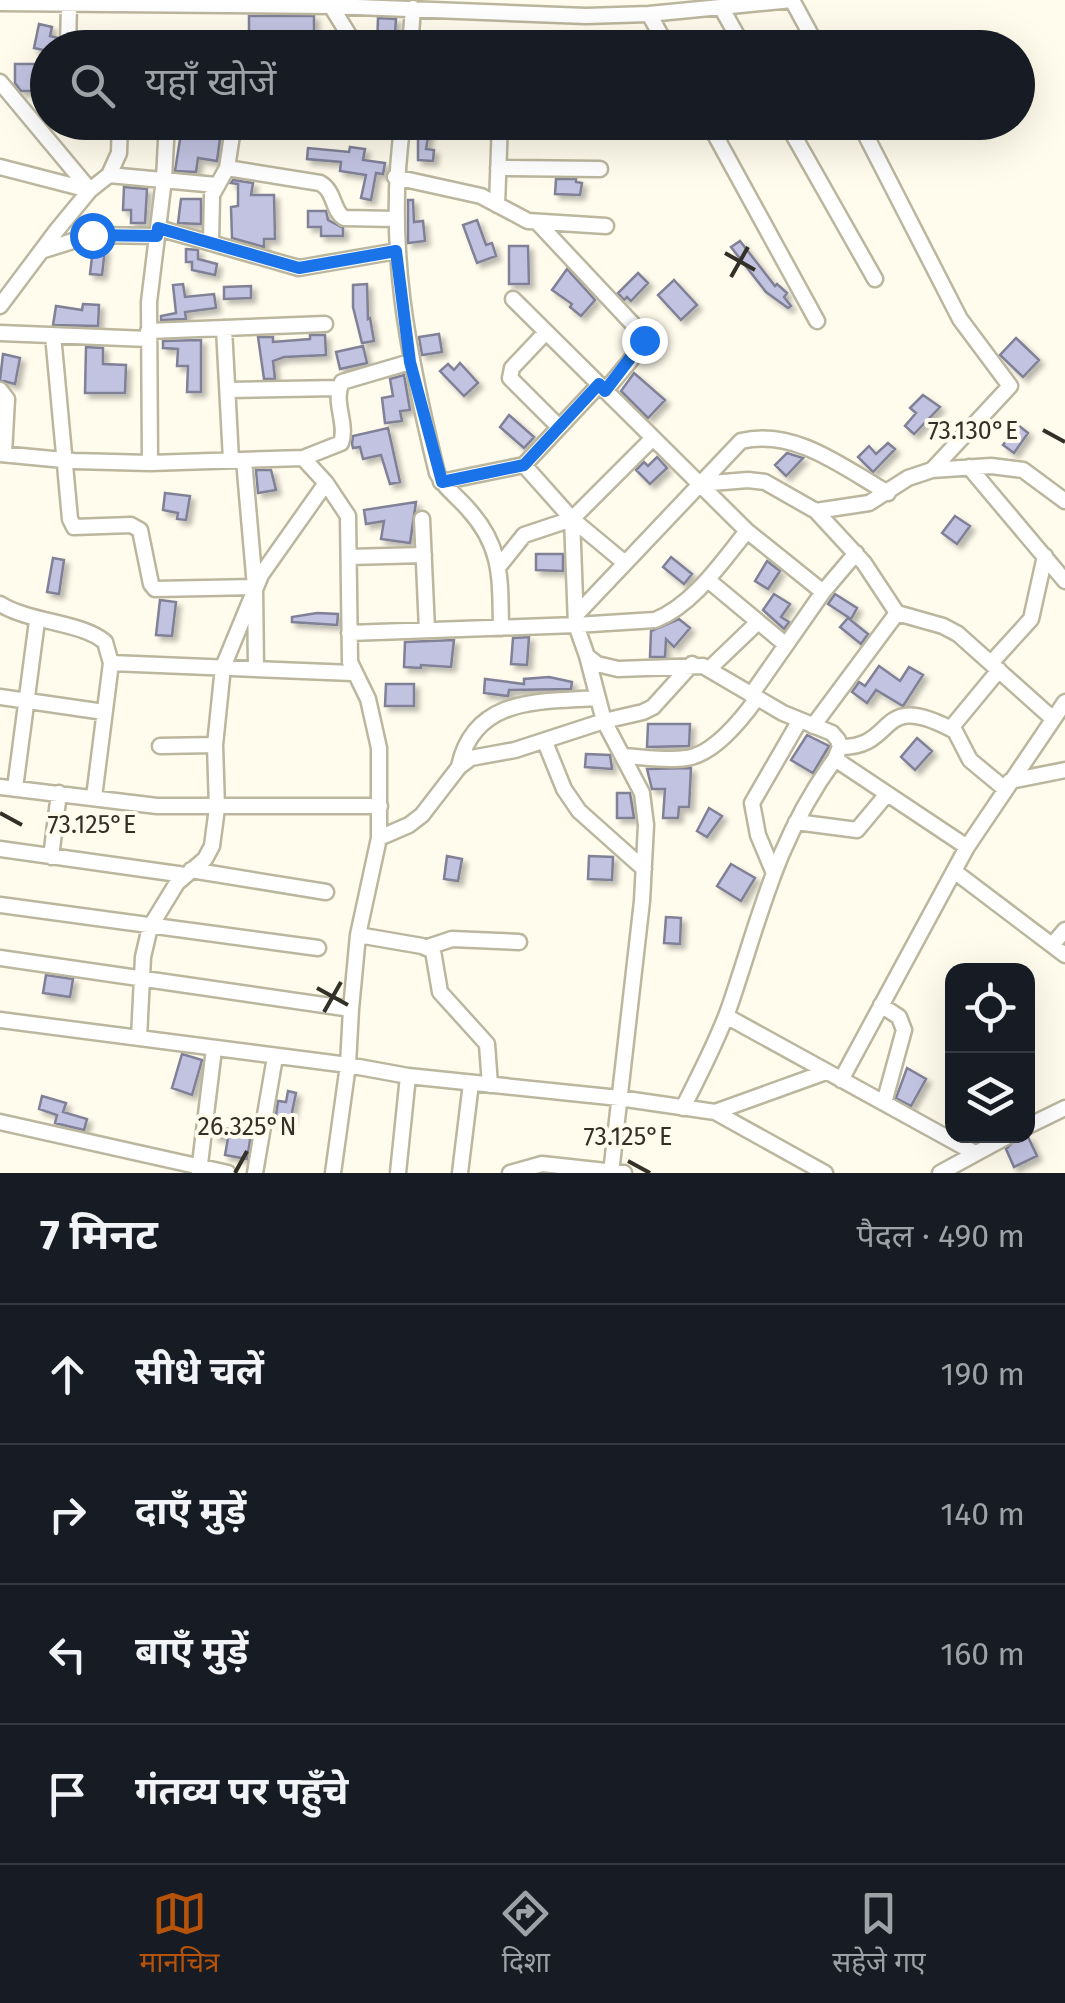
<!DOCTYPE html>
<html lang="hi">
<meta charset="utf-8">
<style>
:root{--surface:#171b24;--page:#20242c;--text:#f1f3f6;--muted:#9ea1a6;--line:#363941;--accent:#b45309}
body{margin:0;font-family:"Fira Sans","Noto Sans Devanagari",sans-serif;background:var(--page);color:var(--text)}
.controls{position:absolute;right:30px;bottom:30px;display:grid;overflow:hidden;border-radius:20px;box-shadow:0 10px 40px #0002}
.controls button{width:90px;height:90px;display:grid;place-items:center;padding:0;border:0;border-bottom:2px solid var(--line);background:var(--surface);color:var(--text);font:50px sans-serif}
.stop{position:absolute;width:30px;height:30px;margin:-22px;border:8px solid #1a73e8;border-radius:50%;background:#fff}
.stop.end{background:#1a73e8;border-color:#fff;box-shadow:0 2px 10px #0008}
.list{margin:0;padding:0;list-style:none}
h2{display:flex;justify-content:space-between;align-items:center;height:130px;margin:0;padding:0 40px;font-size:42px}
h2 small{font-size:32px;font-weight:400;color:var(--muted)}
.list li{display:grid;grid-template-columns:65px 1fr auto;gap:30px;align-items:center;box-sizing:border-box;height:140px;padding:0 40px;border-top:2px solid var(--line)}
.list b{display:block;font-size:38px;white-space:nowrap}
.list em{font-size:32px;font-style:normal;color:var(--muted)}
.icon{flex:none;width:55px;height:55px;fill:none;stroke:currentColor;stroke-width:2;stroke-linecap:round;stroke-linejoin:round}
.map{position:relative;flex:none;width:1065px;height:1173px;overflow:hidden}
.search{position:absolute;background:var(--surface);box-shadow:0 10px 40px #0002;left:30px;right:30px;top:30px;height:110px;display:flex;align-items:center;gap:25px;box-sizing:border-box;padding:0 35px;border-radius:55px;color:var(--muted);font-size:38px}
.sheet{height:690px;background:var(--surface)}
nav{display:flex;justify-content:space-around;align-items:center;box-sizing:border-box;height:140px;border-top:2px solid var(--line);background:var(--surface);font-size:28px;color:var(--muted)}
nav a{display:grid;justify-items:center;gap:5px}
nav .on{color:var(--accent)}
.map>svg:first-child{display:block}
</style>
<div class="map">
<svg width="1065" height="1173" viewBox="0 0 1065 1173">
<defs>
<filter id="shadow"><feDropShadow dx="4.5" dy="4.5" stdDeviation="2.5" flood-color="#0004"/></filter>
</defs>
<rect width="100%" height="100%" fill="#fffced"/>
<path fill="#c2c3e1" stroke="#808097" stroke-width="2.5" filter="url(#shadow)" d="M249,16h65v32h-13v-13l-52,-1z
M378,18l18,1 -2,29h-17z
M39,24l13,3 -2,9 8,2 -2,10h-8v3l-14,-3z
M15,64h21l-1,27h-14l-6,-8z
M200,122l22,2 -5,37 -19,-3 -2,14 -21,-1 6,-38 18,2z
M418,124l12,2 -4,23 8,1 -1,11 -15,-1z
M350,147l15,2 -2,11 22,3 -2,11 -7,-1 -5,27 -10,-2 5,-23 -26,-4 1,-9 -34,-3 1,-11 41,4z
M556,179h20v3l6,1 -2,12 -25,-1z
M233,180l20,3 -2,12h23l1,44h-11v8l-32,-9 -1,-31 7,-1v-22l-7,-1z
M124,187l23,2 -2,34h-14v-13h-8z
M181,199h20v25l-23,-1z
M408,200h5l1,22 9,-1 2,20 -17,2z
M308,211h18l2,9 15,8v8h-22v-9h-13z
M477,220l9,25 6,-2 4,13 -19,7 -14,-38z
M740,241l35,45 2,-2 10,9 -3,4 7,9 -3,2 -22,-16 -35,-45z
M509,246h19l1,38h-20z
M93,248l12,1 -3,26 -12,-1z
M186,249l12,1v9l19,5 -2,11 -23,-5v-8h-6z
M567,269l28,31 -14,16 -11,-9 2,-3 -20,-14z
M638,273l10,10 -17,18 -4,-4 -3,3 -6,-7z
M674,280l23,25 -16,15 -23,-25z
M183,284l2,13 29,-3 2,14 -31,4 1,7 -25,1v-4l15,-3 -3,-28z
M367,284l1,35 2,-1 4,23 -12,2 -9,-36v-22z
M251,286v12l-27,1v-12z
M83,304l16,1 -1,21 -45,-1 3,-19 26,4z
M439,334l3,18 -20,3 -3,-18z
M310,335h15l1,20 -42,2 -11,4 2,18h-11l-6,-42h15v5l37,-3z
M1016,338l23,22 -16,17 -23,-22z
M201,340v52h-14l1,-26h-11l1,-17 -15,-1v-7z
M363,346l4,17 -27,6 -4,-17z
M86,347l17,1v16l23,1 -1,28h-40z
M3,354l17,4 -5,26 -15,-4z
M460,363l18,20 -14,13 -24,-25 8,-7 6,6z
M634,373l31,27 -17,18 -27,-27z
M404,375l6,35 -10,1 2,10 -17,2 -3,-25 11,-2 -3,-17z
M923,395l17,12 -26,27 -9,-8 11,-13 -6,-5z
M509,415l25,22 -10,11 -24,-21z
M1018,425l10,8 -14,20 -11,-8z
M388,428l12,54 -10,2 -9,-29 -18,4 -3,-12 -7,1 -1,-4 1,-8z
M888,443l7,6 -22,23 -15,-15 11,-11 7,8z
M787,453l16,5 -17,18 -11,-11z
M657,457l10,11 -17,16 -14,-14 8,-8 4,4z
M256,470h15l5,20 -18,3z
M165,493l25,3 -4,24 -9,-1 1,-6 -15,-3z
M416,502l-6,41 -29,-4 3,-18 -18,3 -2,-14z
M955,516l15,10 -13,18 -15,-11z
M536,554h27v17l-27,-1z
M671,557l21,17 -8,10 -21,-17z
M53,558l11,2 -5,34 -12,-2z
M767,561l13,10 -12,18 -13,-8z
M774,594l16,10 -9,13 8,5 -5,7 -21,-19z
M835,594l22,14 -6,11 -23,-15z
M160,600l16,2 -4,34 -16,-1z
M317,613l21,1 -1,11 -45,-3v-5z
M848,618l20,16 -7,10 -21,-17z
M679,619l11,9 -16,19 -8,-8 -1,18h-15l1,-26z
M529,637l-2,28 -16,-1 2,-26z
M454,640l-3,27 -30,-2v3l-17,-1 1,-25z
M879,666l21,15 9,-14 14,8 -20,31 -27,-16 -9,13 -15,-11 7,-10 6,4z
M549,677l23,5 -1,7 -62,1 -1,6 -24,-3 1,-14 39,5v-5z
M386,684h28v22h-29z
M648,724h42l-1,22 -42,1z
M807,735l22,11 -16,27 -22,-13z
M917,738l15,13 -17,19 -14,-13z
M586,754l24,1 2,14 -27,-2z
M691,768l-2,39h-10l-1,11h-15l2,-29h-13l-5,-20z
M617,793h13l4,25h-17z
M709,808l13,8 -15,21 -10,-6z
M447,856l15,3 -4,22 -14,-2z
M589,856l24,1 -1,23 -24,-1z
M731,864l24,14 -14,23 -24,-15z
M666,917l15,1 -1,26 -16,-1z
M46,975l27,4 -3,18 -27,-4z
M182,1054l20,6 -10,35 -20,-7z
M907,1068l19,11 -15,27 -15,-8z
M288,1091l8,2 -6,29h-15l3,-21 8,1z
M42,1096l24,7 -3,9 24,7 -3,11 -29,-7 2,-8 -18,-6z
M215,1126l36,8 -4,25 -22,-4 3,-17 -14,-2z
M1028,1137l9,19 -23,11 -8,-18 12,-12z"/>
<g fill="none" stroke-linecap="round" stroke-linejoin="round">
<defs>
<path id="minor" d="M792,0l26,48
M0,3l331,3 255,10 63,-2 143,-14
M331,6l26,42
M721,7l23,41
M649,14l19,34
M68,48l1,-44
M410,48l3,-40
M0,82l90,108
M403,122c-18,122 5,233 34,351 7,15 21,24 31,36 35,38 32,71 33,119
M708,122l109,199
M786,122l89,157
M859,122l101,197 50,67 -78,84
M0,167l89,23
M227,168l93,15c15,8 12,27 24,35l52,1
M498,168l102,1
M109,175l107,10
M395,177l86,19 47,25 78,5
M497,205l3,-83
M537,222l107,114 -5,14 -34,41
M158,228l141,40 98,-17
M211,243l1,-48 15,-27 7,-46
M41,251l51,-16 65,1
M513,299l234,232 76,61
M0,306l57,-76 33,-40 19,-15 10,-22 1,-31
M224,328l7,132
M148,331l177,-7
M546,332l-34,36 -2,10 49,49
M0,333l148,6
M53,335l17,184 4,8 57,-2 9,5 11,54 4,5 100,-2
M0,390l7,9 -3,55
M228,390l110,-2
M0,454l74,7 76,2 153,-5 38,-15c7,-20 -9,-41 1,-61l68,-20
M303,458l23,25 22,33 2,146 18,37 11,49v90l-21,97 -7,74
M244,460l11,127 1,81
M150,463l-1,-161 15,-123 3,-57
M524,465l48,54 4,106 79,-5c38,-15 66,-57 92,-89
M969,467l96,114
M441,482l83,-17 75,-80
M699,484l49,-4 17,2 51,29 48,52 33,50 46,13 15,8 94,84
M816,511l53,-8 39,-25 24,-8 59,-4 32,4 42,31
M422,519l5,111
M572,519l53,44
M349,557l75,-2
M500,565l24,-30 48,-16 81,-81
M708,580l78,65
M0,604c31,19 82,18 105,38l6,21 -17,134
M576,615l165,-174c54,-13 103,27 147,52
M349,633l227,-8 11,31 10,8 21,5 85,-3 80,47 49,20 6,7 2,7 -5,12c-59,80 -75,159 -106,249 -12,34 -30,67 -46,100
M587,656l17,65 38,72 4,32 -4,76 -31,272
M111,663l241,10
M991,663l40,-44 14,-63
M709,669l49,-47
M751,695l72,-103 33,-39
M0,697l104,15
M813,726l84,-113
M951,728l48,-58
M545,742l19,47 15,22 65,58
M160,746l55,-1
M840,747c59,1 35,-59 115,-16l15,29 35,29
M623,756c20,1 43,5 63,2 27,-3 56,-39 71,-60
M835,759l132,88
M459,766c16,-70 81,-64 139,-68
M1010,781l55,-11
M0,787l157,19h223
M15,788l22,-167
M796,822l61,8 30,-36
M379,838l30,-13 13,-10 37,-48 12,-9 44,-8 89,-29 39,-9 10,-5 39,-43
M0,849l185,26
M51,857l8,-64
M191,870l135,22
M773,871l-15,-36 -6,-32 48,-83
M954,871l111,84
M0,905l318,43
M358,935l64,11 11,5 7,41 47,52 3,41
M1052,945l13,-15
M428,947l24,-8 67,3
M0,958l351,51 -3,56 -15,108
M881,1005l18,12 5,13 -20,73
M726,1016l247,136
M0,1020l348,45 60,11 211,22 96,14 110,61
M139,1038l4,-81 7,-30 27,-44 28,-24 7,-13 5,-38 -2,-63 8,-78 38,-92 65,-92
M841,1080l126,-233 98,-145
M715,1112l111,-40
M0,1122l228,51
M1028,1126l37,-18
M199,1172l15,-123
M255,1173l20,-116
M398,1173l10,-97
M460,1173l11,-90
M510,1173l32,-9 82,9
M940,1173l68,-37"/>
</defs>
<use href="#minor" stroke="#bbb69e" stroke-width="19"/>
<use href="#minor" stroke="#fff" stroke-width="14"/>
</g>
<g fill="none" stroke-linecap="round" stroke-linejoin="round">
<path stroke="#1a73e8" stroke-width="12" d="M92,235l65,1 1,-8 141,40 97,-17 14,111 32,120 82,-17 75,-81 6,7 39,-51"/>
</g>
<path fill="none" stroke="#333127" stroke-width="4" d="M725,253l30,17M731,277l17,-30M1043,430l22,12M0,813l22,12M317,988l31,17M324,1012l17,-30M628,1161l22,12M235,1173l12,-22"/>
<g font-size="25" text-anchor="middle" fill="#333127" stroke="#fffced" stroke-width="8" stroke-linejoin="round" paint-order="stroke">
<text x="973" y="439">73.130°E</text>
<text x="92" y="833">73.125°E</text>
<text x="247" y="1135">26.325°N</text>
<text x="628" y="1145">73.125°E</text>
</g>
</svg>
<div class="controls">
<button><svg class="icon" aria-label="locate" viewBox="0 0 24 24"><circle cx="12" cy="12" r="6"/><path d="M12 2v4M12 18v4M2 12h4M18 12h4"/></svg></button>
<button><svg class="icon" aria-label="layers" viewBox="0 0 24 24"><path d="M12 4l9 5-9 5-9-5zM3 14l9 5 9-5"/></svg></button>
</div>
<div class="stop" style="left:92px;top:235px"></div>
<div class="stop end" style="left:644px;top:340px"></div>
<div class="search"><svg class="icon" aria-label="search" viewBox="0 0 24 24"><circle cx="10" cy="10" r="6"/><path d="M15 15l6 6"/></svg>यहाँ खोजें</div>
</div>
<section class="sheet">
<h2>7 मिनट<small>पैदल · 490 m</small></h2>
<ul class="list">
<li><svg class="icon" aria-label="ahead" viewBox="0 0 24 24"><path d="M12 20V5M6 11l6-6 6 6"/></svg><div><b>सीधे चलें</b></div><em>190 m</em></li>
<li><svg class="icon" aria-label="right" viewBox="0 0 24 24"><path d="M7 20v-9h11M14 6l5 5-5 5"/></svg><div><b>दाएँ मुड़ें</b></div><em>140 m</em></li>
<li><svg class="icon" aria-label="left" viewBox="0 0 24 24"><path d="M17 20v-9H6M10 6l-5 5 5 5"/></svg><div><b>बाएँ मुड़ें</b></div><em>160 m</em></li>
<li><svg class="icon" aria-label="arrive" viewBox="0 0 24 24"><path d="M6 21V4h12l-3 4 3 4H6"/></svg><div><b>गंतव्य पर पहुँचे</b></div></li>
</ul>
</section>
<nav>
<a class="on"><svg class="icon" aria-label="map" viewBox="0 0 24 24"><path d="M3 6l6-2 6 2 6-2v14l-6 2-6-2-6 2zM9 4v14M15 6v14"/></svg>मानचित्र</a>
<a><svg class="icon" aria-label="directions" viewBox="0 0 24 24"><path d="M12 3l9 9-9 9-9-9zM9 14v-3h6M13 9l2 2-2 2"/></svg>दिशा</a>
<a><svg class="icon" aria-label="saved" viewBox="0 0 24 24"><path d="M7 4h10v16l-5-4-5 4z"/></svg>सहेजे गए</a>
</nav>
